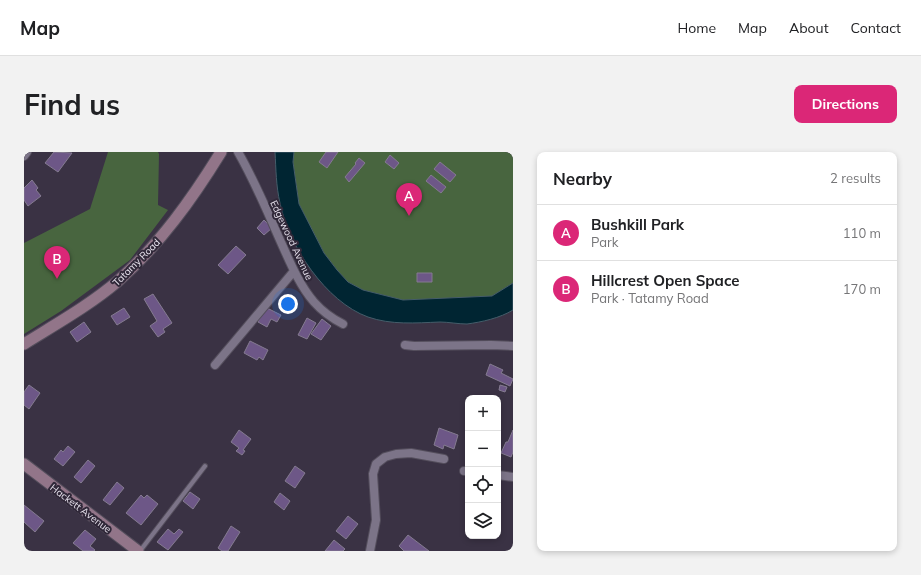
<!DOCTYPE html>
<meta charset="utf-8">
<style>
:root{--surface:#fff;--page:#f2f2f2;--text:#202124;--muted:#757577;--line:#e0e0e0;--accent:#db2777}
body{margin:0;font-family:Mulish,sans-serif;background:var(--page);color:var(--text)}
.controls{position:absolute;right:12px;bottom:12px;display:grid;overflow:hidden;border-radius:8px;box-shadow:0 2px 6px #0003}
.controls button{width:36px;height:36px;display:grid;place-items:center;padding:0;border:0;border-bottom:1px solid var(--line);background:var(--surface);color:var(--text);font:20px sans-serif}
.you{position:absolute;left:264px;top:152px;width:14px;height:14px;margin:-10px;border:3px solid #fff;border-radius:50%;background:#1a73e8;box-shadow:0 0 0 6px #1a73e833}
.badge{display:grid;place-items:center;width:26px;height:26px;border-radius:50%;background:var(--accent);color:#fff;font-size:13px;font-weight:700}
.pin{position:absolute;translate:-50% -33px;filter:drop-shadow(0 1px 2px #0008)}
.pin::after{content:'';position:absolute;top:21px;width:14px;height:12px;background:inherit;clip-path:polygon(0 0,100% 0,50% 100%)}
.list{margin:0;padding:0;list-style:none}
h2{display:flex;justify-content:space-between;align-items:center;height:52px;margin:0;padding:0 16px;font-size:17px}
h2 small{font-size:13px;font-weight:400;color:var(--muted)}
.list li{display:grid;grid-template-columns:26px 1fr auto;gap:12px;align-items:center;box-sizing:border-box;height:56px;padding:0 16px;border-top:1px solid var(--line)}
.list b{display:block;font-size:15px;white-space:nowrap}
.list p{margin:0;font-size:13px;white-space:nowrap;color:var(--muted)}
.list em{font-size:13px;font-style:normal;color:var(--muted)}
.icon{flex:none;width:22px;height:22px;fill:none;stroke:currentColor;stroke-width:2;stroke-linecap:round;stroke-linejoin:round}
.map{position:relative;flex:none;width:489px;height:399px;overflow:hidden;border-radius:8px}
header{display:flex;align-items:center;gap:24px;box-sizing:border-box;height:56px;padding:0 20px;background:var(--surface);border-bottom:1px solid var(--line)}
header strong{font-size:19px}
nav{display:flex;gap:22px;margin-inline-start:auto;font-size:14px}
.intro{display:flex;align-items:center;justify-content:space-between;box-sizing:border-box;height:96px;padding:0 24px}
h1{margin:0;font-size:28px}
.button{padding:10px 18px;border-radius:8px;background:var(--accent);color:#fff;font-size:14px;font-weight:700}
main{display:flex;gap:24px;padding:0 24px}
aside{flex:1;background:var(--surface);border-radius:8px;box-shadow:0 2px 6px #0003}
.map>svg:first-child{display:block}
</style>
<header>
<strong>Map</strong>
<nav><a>Home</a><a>Map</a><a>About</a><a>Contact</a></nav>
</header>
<div class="intro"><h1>Find us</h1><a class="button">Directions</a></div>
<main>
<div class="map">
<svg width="489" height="399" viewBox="0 0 489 399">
<rect width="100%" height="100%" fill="#3a3244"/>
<path fill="#48653f" d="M84,0h50l1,2 -1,51 10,5 -38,50 -69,51 -37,23v-91l66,-34z
M270,0h219v131l-21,13 -89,4 -40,-10 -15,-8 -11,-12 -13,-17 -25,-49 -6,-42z"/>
<path fill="#002532" stroke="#455d6a" d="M251,0h19l-1,10 6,42 25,49 13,17 11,12 15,8 40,10 89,-4 21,-13v27c-13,8 -31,12 -46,14 -9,0 -19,-2 -27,-2 -25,1 -49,3 -72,-5 -42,-15 -80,-72 -88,-114 -4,-17 -4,-34 -5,-51z"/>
<path fill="#6d5787" stroke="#847b90" d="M30,0l18,1 -14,19 -13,-9z
M302,0h12l-11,16 -8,-6z
M366,3l9,8 -5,6 -9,-7z
M335,6l6,5 -16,19 -4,-5 11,-13 -1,-1z
M416,10l16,13 -6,7 -16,-13z
M407,23l15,12 -5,6 -15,-12z
M8,28l6,8 -2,2 5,6 -13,10 -4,-6v-12z
M240,68l8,8 -8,7 -7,-7z
M212,94l10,9 -18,19 -10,-9z
M393,121h15v9h-15z
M129,142l19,29 -9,6 2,3 -7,5 -8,-11 7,-5 -13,-22z
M241,155l16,8 -4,7 -6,-3 -4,8 -9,-5z
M100,156l6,9 -13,8 -6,-9z
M283,166l9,5 -9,16 -9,-4z
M298,167l9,7 -10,14 -10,-6z
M60,170l7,10 -14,10 -7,-10z
M226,189l18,9 -5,10 -4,-3 -2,3 -13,-7z
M466,212l13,6 -2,3 12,6 -3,7 -24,-11z
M5,233l11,8 -11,16 -5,-4v-13z
M476,233l7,2 -2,5 -6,-2z
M415,276l19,7 -4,14 -10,-4 -1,4 -9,-4z
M215,278l12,9 -8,11 2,1 -3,4 -6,-4 3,-3 -8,-6z
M489,278v22l-2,5 -10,-4 5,-11h2z
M44,294l7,6 -12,14 -9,-7 7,-9 2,2z
M64,308l7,6 -14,17 -7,-6z
M271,314l10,7 -10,15 -10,-7z
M93,330l7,6 -14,17 -7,-5z
M166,340l10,7 -7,10 -10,-8z
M256,341l10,8 -6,9 -10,-8z
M117,343l3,3 3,-3 11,9 -17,21 -15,-12z
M0,353l20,16 -9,11 -11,-10z
M324,364l10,8 -12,15 -10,-8z
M207,374l9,6 -12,19h-6l-4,-3z
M144,377l6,5 5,-5 4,3 -15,18 -11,-8z
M61,378l11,9 -6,7 5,4 -1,1h-11l-10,-8z
M384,383l21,16h-25l-5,-5z
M310,388l11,9 -2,2h-18z"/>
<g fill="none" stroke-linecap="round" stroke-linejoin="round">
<defs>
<path id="service" d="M116,399l65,-85"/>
<path id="minor" d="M214,0c18,31 31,64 46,97 8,18 17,38 30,53 8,9 19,17 29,22
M0,4l3,-4
M381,193l9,1 77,-1 22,1
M191,213l79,-94
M440,319h4
M474,323l15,2
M346,399l6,-31 -3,-46 3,-10 9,-7 11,-3 15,-1 33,6"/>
<path id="secondary" d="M0,192c32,-20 66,-39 94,-63 42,-37 74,-82 103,-129
M0,312l114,87"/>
</defs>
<use href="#service" stroke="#544e5c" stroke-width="6"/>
<use href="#minor" stroke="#544e5c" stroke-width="10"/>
<use href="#secondary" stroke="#544e5c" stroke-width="13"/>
<use href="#service" stroke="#7c7488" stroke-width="4"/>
<use href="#minor" stroke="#7c7488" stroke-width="8"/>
<use href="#secondary" stroke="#927589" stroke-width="11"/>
</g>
<g text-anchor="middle" stroke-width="4" stroke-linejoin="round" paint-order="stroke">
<g font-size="10" fill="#e6e1ec" stroke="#302839">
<text transform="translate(268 88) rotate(65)" y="4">Edgewood Avenue</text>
<text transform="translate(112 110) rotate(-45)" y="4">Tatamy Road</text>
<text transform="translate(57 356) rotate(37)" y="4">Hackett Avenue</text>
</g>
</g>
</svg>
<div class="controls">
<button>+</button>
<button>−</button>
<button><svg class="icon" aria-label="locate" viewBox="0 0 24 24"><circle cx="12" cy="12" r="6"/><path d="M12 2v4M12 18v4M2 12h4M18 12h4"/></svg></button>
<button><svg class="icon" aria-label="layers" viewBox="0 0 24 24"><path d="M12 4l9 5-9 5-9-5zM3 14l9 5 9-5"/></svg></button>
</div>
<div class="you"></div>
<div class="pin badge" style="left:385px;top:64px">A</div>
<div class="pin badge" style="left:33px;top:127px">B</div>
</div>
<aside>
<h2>Nearby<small>2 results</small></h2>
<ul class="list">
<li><span class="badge">A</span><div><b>Bushkill Park</b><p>Park</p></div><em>110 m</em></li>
<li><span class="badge">B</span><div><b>Hillcrest Open Space</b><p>Park · Tatamy Road</p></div><em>170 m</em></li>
</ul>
</aside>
</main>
